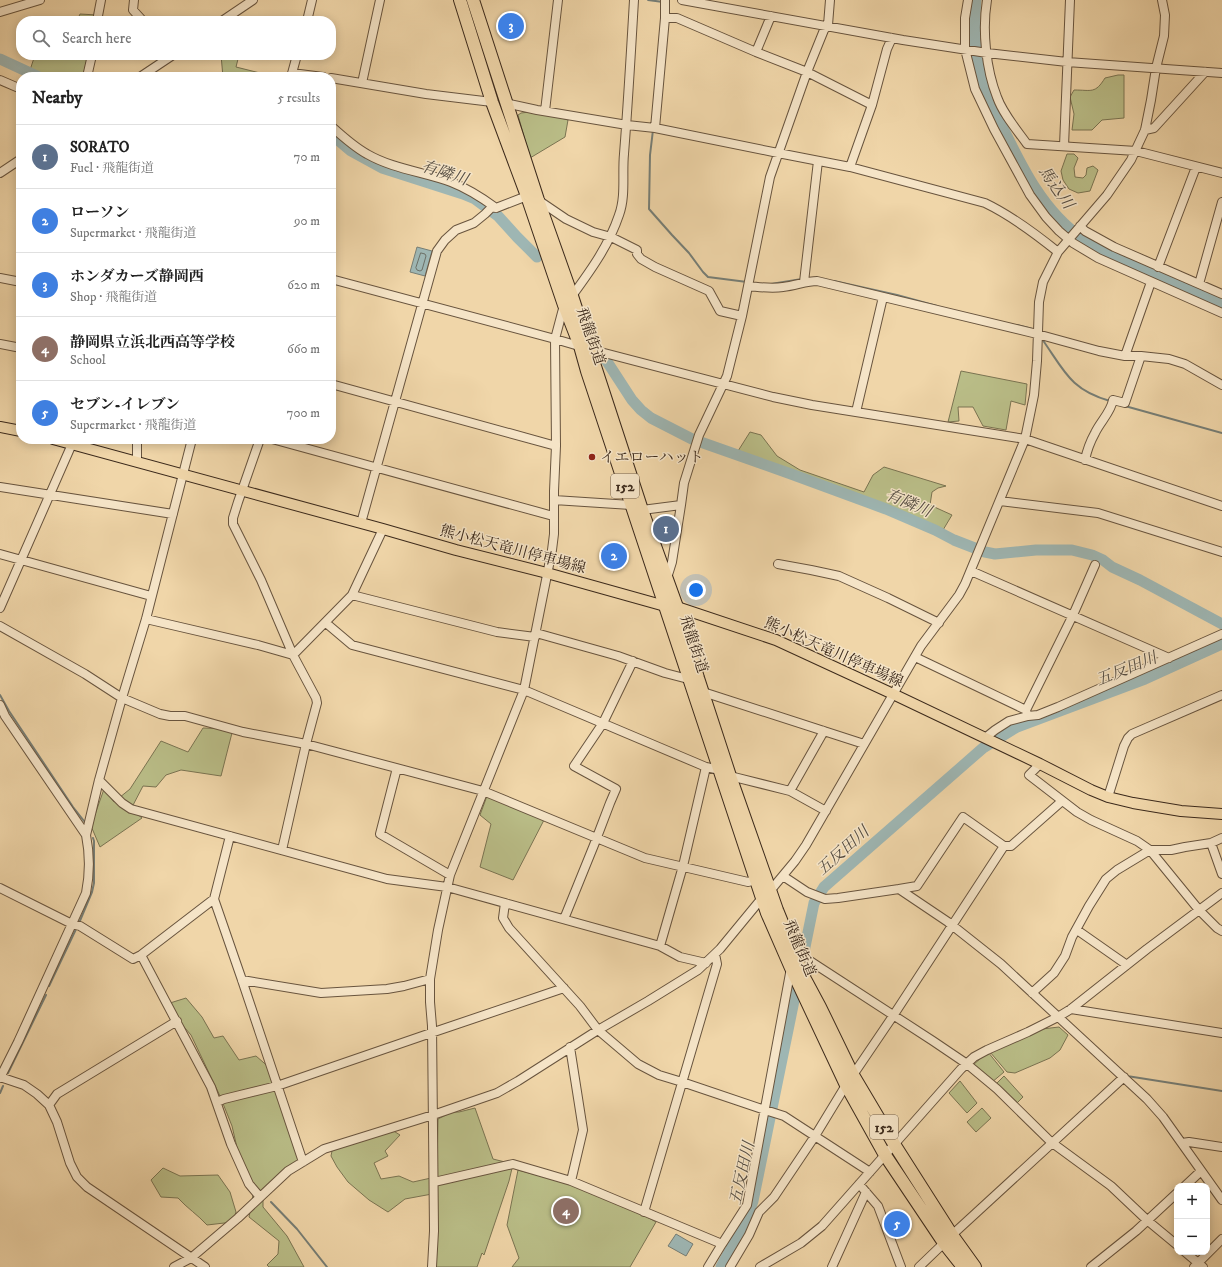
<!DOCTYPE html>
<meta charset="utf-8">
<style>
:root{--surface:#fff;--page:#f2f2f2;--text:#222;--muted:#767676;--line:#e0e0e0;--accent:#8f2418}
body{margin:0;font-family:"IM FELL DW Pica","Noto Serif JP",serif;background:var(--page);color:var(--text)}
.controls{position:absolute;right:12px;bottom:12px;display:grid;overflow:hidden;border-radius:8px;box-shadow:0 2px 10px #0003}
.controls button{width:36px;height:36px;display:grid;place-items:center;padding:0;border:0;border-bottom:1px solid var(--line);background:var(--surface);color:var(--text);font:20px sans-serif}
.you{position:absolute;left:696px;top:590px;width:14px;height:14px;margin:-10px;border:3px solid #fff;border-radius:50%;background:#1a73e8;box-shadow:0 0 0 6px #1a73e833}
.badge{display:grid;place-items:center;width:26px;height:26px;border-radius:50%;background:var(--accent);color:#fff;font-size:13px;font-weight:700}
.pin{position:absolute;translate:-50% -50%;border:2px solid #fff;box-shadow:0 1px 4px #0006}
.list{margin:0;padding:0;list-style:none}
h2{display:flex;justify-content:space-between;align-items:center;height:52px;margin:0;padding:0 16px;font-size:17px}
h2 small{font-size:13px;font-weight:400;color:var(--muted)}
.list li{display:grid;grid-template-columns:26px 1fr auto;gap:12px;align-items:center;box-sizing:border-box;height:64px;padding:0 16px;border-top:1px solid var(--line)}
.list b{display:block;font-size:15px;white-space:nowrap}
.list p{margin:0;font-size:13px;white-space:nowrap;color:var(--muted)}
.list em{font-size:13px;font-style:normal;color:var(--muted)}
.icon{flex:none;width:22px;height:22px;fill:none;stroke:currentColor;stroke-width:2;stroke-linecap:round;stroke-linejoin:round}
.map{position:relative;flex:none;width:1222px;height:1267px;overflow:hidden}
.search{position:absolute;background:var(--surface);box-shadow:0 2px 10px #0003;left:16px;top:16px;width:320px;height:44px;display:flex;align-items:center;gap:10px;box-sizing:border-box;padding:0 14px;border-radius:16px;color:var(--muted);font-size:15px}
.panel{position:absolute;background:var(--surface);box-shadow:0 2px 10px #0003;left:16px;top:72px;width:320px;height:372px;border-radius:16px}
.map>svg:first-child{display:block}
</style>
<div class="map">
<svg width="1222" height="1267" viewBox="0 0 1222 1267">
<rect width="100%" height="100%" fill="#f0d6a9"/>
<filter id="stains"><feTurbulence type="fractalNoise" baseFrequency=".005" numOctaves="4"/><feColorMatrix values="0 0 0 0 .2 0 0 0 0 .09 0 0 0 0 .02 0 0 0 .5 -.17"/></filter>
<radialGradient id="worn" r=".72"><stop offset=".6" stop-color="#630" stop-opacity="0"/><stop offset="1" stop-color="#630" stop-opacity=".3"/></radialGradient>
<path fill="#babe88" stroke="#7a7452" d="M80,14l17,1 -1,6h-19z
M35,55h53l-5,22h-37l-16,-7z
M221,55h18l-3,12 28,7v3h-41z
M1118,75h6v43l-22,2 -10,10h-20l2,-16 -4,-17 4,-7c18,0 21,4 31,-12z
M538,111l30,9 -3,17 -35,21 -12,-43 3,-2z
M1067,154h7l4,4 -4,10 1,9 8,1 3,-3 1,-7 6,-2 5,4 -8,21 -12,2 -9,-4 -6,-9 -2,-9z
M961,371l66,13 -2,21 -14,-4 -5,29 -23,-4 -10,-19h-15l1,14 -11,1z
M750,432l11,3 16,21 23,14 64,22 9,-17 11,-8 62,19 -8,2 -6,4 -2,13 22,10 -9,15 -118,-47 -87,-32z
M203,728l30,1 -12,47 -40,-6 -15,5 -10,12 -13,-1 -12,23 11,9 -42,29 -9,-21 13,-37 10,13 16,-13 31,-48 27,11z
M487,796l57,24 -31,60 -33,-13 11,-43 -11,-9z
M186,998l16,19 12,21 9,-2 16,24 17,-4 15,13 30,89 -38,31v18l24,29 17,31h-35l-2,-2 11,-11 1,-13 -30,-24 4,-22 -11,-26 -10,-43 -12,-30 -29,-61 -18,-21 -3,-11z
M1059,1027l9,8 -8,15 -10,8 -35,15 -8,-1 -17,-20 52,-23z
M988,1052l16,20 -13,11 -18,-18z
M1004,1076l19,21 -7,7 -20,-20z
M960,1081l17,22 -10,10 -18,-20z
M475,1108l18,51 20,5 -4,17 -25,74 -2,-2 -5,14h-42l3,-148 14,-7h7z
M982,1108l9,10 -15,14 -9,-10z
M392,1130l8,5 -15,16 3,5 -14,7 7,16 18,-3 14,6 18,-4 1,16 -27,5 -17,13 -19,-12 -21,-18 -11,-15 -6,-11 2,-10z
M163,1168l17,8 38,-1 12,17 6,20 -3,10 -26,3c-9,-10 -20,-17 -29,-27l-17,-1 -10,-17z
M518,1170l86,23 52,29 -26,45h-118l7,-9 -12,-33z"/>
<path fill="#9eb6b3" stroke="#767e76" d="M417,247l15,4 -7,25 -15,-4z
M676,1234l17,10 -7,12 -18,-10z"/>
<g fill="none" stroke-linecap="round" stroke-linejoin="round">
<path stroke="#6c7067" stroke-width="1" d="M421,253l4,1 1,2 -4,14 -2,1 -3,-1 -1,-2z"/>
<path stroke="#767e76" stroke-width="2" d="M648,0l15,2
M653,130l-3,25 -1,54 23,26 17,18 14,19 5,5 39,5
M834,281l63,14 40,11
M771,284l31,-5
M1017,325l16,4
M1042,339c22,31 28,51 68,62
M1125,406l97,27
M0,695l9,16 64,96 11,14
M79,923l13,-31 2,-9v-42l-1,-3
M49,986l28,-59
M8,1073l38,-78
M1127,1076l95,15
M0,1093l3,-7
M271,1202l26,27 30,38"/>
<path stroke="#9eb6b3" stroke-width="11" d="M976,0c-2,21 -2,43 2,64 4,22 14,41 24,62 20,41 41,85 80,112 22,15 46,25 70,36 24,10 47,20 70,30
M0,59l39,18
M331,134l20,17 31,17 81,26 12,5 23,17 19,21 20,20
M606,360l26,40 9,10 10,8 41,21 99,35 95,35 49,21 19,10 31,12 10,2 41,-4h36l20,5 11,5 9,7 28,13 82,44
M721,1267l24,-44 8,-22 61,-298 10,-16 159,-139 34,-21 128,-48 77,-35"/>
<defs>
<path id="minor" d="M134,0l-1,10 10,11
M682,0l221,40 84,13 80,9 155,11
M968,0l-3,18v31l10,40 19,40 36,66 16,22 13,14 14,12 25,15 124,55
M987,0c-5,30 -1,69 10,97 6,17 20,33 30,47l109,7 86,22
M0,12l40,-12
M665,18h12l79,34 51,20 65,33
M97,21l4,-21
M222,21l31,-21
M307,21l5,-21
M756,52l15,-36
M292,73l31,4
M87,77l5,-22
M140,77l33,-22
M291,77l6,-22
M331,78l95,16 66,8
M0,80l21,9
M362,83l18,-83
M505,103l32,7 90,15 28,3 123,25 72,14 135,36c25,12 52,32 73,49
M545,111l13,-111
M331,126c11,10 23,21 36,28 26,15 57,18 84,28 18,7 30,15 45,26
M655,128l10,-110v-18
M1145,130l9,-2 51,-56
M1064,146l6,-146
M850,167l22,-62 15,-56 5,-11
M0,173l21,-14
M538,200l28,19 27,13 18,5 26,13v4l4,5 14,8 54,24 11,20 22,5
M1080,226l5,5 29,16 108,47
M1158,267l38,-100
M0,278l21,4
M331,279l224,60 34,10 184,48 39,8 213,34 197,67
M804,282l14,-121
M1199,284l23,-82
M748,286c12,1 23,3 35,1 12,-1 23,-6 34,-6l220,53 62,17 26,5h16l28,3 16,5 37,21
M572,296c19,-26 37,-51 47,-81 7,-19 3,-41 5,-61 4,-51 7,-102 10,-154
M0,344l21,4
M1125,356l26,-74
M331,384l225,62
M856,412l27,-115
M260,439l-22,63 -5,16v6l28,56 32,75 23,43 1,5 -11,41 -24,106
M272,439l281,77
M1085,460c2,-10 5,-18 10,-27 5,-11 16,-21 18,-33l12,3 16,-47
M137,462v-23
M0,487l173,27
M554,500l77,5
M1000,501l98,12 124,39
M642,510l39,-5 3,-22 15,-48 28,-59 15,-60 28,-139 37,-105 17,-42 4,-5 2,-25
M361,523l76,-272 8,-11 11,-10 18,-7 11,-9 7,-7 4,1 31,-12
M0,554l151,42
M778,564l33,6 28,6 49,22 51,25
M971,571l198,87
M667,578l5,-16 9,-57
M352,595l145,37 38,5
M0,608l72,-164 9,-5
M146,619l112,26 35,10
M326,623l26,22 172,45 182,77 14,3
M0,626l85,48 37,24 38,16 10,2h15l58,16 63,12 177,47 162,67 103,24 8,-2
M536,633l82,23 47,17 23,6
M293,655l59,-60 31,-66
M915,657l111,53 1,5
M703,692l161,52
M0,705l5,11 81,119c4,20 4,38 0,58l-68,149 -18,36
M1026,710l47,-95 22,-50
M985,738l10,-8 14,-9 19,-5 10,-1 20,-8 164,-73
M1040,764l-11,11 48,37 14,8 46,21 13,9 49,60 18,18 5,3
M397,768l-17,66 70,41
M730,776l60,15 36,20
M99,780l23,23 9,6 256,70 60,8 213,59 20,11 26,6
M790,791l34,-60
M1108,797l16,-51 4,-8 4,-4 90,-39
M86,835l13,-55 23,-82 24,-79 46,-180
M230,836l-16,63 28,81 61,182
M1211,843l11,31
M783,876l24,16 18,7 13,-1 61,-9 49,33 53,42 146,135 16,18 59,83
M0,888l72,36 8,2 53,33 8,-4 73,-56
M899,889l18,-3 46,-69 41,29
M505,903l-2,15 6,10 71,78 18,24 40,34 21,11 23,7 83,28 19,6 86,56
M564,919l30,-74 16,-42 6,-14 -42,-23 29,-43 30,-62
M1077,930l50,35
M660,946l23,-80 23,-99
M141,955l70,132 20,57 18,40 11,13
M805,978l5,-17 123,80 34,23 30,25 54,53 60,44 37,35 29,24
M242,980l79,13 66,-4 17,-3 26,-7
M1032,993l22,-20 11,-17 7,-19 17,-31 17,-27 11,-9 33,-20h21l14,-3 26,-4 11,-5
M1071,1009l151,24
M570,1047l13,83 -12,51
M853,1075l40,-59 111,-170h7l51,-45
M0,1077l24,8 13,9 12,11 8,17 13,41 7,14 10,10 118,80
M217,1102l7,-3 53,-13 154,-53 133,-45
M49,1105l8,-11 120,-73
M1182,1143l7,-1 33,5
M434,1182l79,-18 58,17 151,63
M859,1184l19,22 23,61
M1185,1186l16,-15
M644,1212l73,-248 -2,-10
M952,1235l172,-158
M1185,1252l18,15
M174,1267l17,-9 47,-40 50,-47 36,-22 109,-34 64,-22 21,-12 80,-51 50,-29 50,-31 22,-21 42,-51 8,-7 25,-30 11,-16 115,-199 38,-51 6,-11 60,-145 9,-44 3,-34 2,-59 4,-20 15,-30 49,-57 24,-35 14,-30 6,-30 5,-32 8,-32 1,-21 -3,-15
M432,1267l2,-36 -2,-205 -2,-24v-23l8,-49 12,-55 74,-185 28,-140 2,-16v-43l2,-45 -1,-107 9,-34
M708,1267l14,-23 25,-39 44,-237
M730,1267l19,-32 10,-23 15,-15 41,-61 31,-51
M760,1267l41,-24 21,-17 139,-157 13,-12 13,-7 41,-18 30,-15 13,-8 76,-60 75,-56
M832,1267l34,-75
M919,1267l25,-24
M1091,1267l45,-36 41,-38
M1194,1267l28,-28"/>
<path id="major" d="M0,427l21,4
M53,439l330,90 73,21 91,23 118,33 12,1 99,33 117,54 147,70 51,26 17,7 25,6 48,8 41,3"/>
<path id="highway" d="M460,0l32,102 35,94 37,109 16,41 7,25 169,509 11,33 24,55 55,117 39,70 59,88 19,24
M473,0l65,200 34,96 70,214 35,97 21,71 32,98 47,134 28,69 15,28 33,68 41,69 58,91 23,32"/>
</defs>
<use href="#minor" stroke="#68543e" stroke-width="10"/>
<use href="#major" stroke="#3b291b" stroke-width="12"/>
<use href="#highway" stroke="#3b291b" stroke-width="14"/>
<use href="#minor" stroke="#f5e4c7" stroke-width="8"/>
<use href="#major" stroke="#f0d6a9" stroke-width="10"/>
<use href="#highway" stroke="#f0d6a9" stroke-width="12"/>
</g>
<circle fill="#8f2418" stroke="#f5e4c7" stroke-width="1.5" cx="592" cy="457" r="4"/>
<g text-anchor="middle" stroke-width="3" stroke-linejoin="round" paint-order="stroke">
<g fill="#f5e4c7" stroke="#73614f" stroke-width="1">
<rect x="611" y="474" width="28" height="24" rx="3"/>
<rect x="870" y="1115" width="28" height="24" rx="3"/>
</g>
<g font-size="14" font-weight="bold" fill="#3b291b">
<text x="625" y="491">152</text>
<text x="884" y="1132">152</text>
</g>
<g font-size="15" fill="#3b291b" stroke="#f5e4c7">
<text transform="translate(591 336) rotate(71)" y="5">飛龍街道</text>
<text transform="translate(513 549) rotate(15)" y="5">熊小松天竜川停車場線</text>
<text transform="translate(694 644) rotate(72)" y="5">飛龍街道</text>
<text transform="translate(834 652) rotate(24)" y="5">熊小松天竜川停車場線</text>
<text transform="translate(800 948) rotate(67)" y="5">飛龍街道</text>
</g>
<g font-size="15" fill="#3b291b" stroke="#f5e4c7" text-anchor="start">
<text x="600" y="462">イエローハット</text>
</g>
<g font-size="16" font-style="italic" fill="#544c41" stroke="#f5e4c7">
<text transform="translate(445 172) rotate(18)" y="6">有隣川</text>
<text transform="translate(1057 187) rotate(55)" y="6">馬込川</text>
<text transform="translate(909 502) rotate(23)" y="6">有隣川</text>
<text transform="translate(1126 668) rotate(-22)" y="6">五反田川</text>
<text transform="translate(842 850) rotate(-42)" y="6">五反田川</text>
<text transform="translate(741 1173) rotate(-77)" y="6">五反田川</text>
</g>
</g>
<rect width="100%" height="100%" filter="url(#stains)"/>
<rect width="100%" height="100%" fill="url(#worn)"/>
</svg>
<div class="controls">
<button>+</button>
<button>−</button>
</div>
<div class="you"></div>
<div class="pin badge" style="left:666px;top:529px;background:#5c6f8a">1</div>
<div class="pin badge" style="left:614px;top:556px;background:#3f7fe0">2</div>
<div class="pin badge" style="left:511px;top:26px;background:#3f7fe0">3</div>
<div class="pin badge" style="left:566px;top:1211px;background:#8d6e63">4</div>
<div class="pin badge" style="left:897px;top:1224px;background:#3f7fe0">5</div>
<div class="search"><svg class="icon" aria-label="search" viewBox="0 0 24 24"><circle cx="10" cy="10" r="6"/><path d="M15 15l6 6"/></svg>Search here</div>
<section class="panel">
<h2>Nearby<small>5 results</small></h2>
<ul class="list">
<li><span class="badge" style="background:#5c6f8a">1</span><div><b>SORATO</b><p>Fuel · 飛龍街道</p></div><em>70 m</em></li>
<li><span class="badge" style="background:#3f7fe0">2</span><div><b>ローソン</b><p>Supermarket · 飛龍街道</p></div><em>90 m</em></li>
<li><span class="badge" style="background:#3f7fe0">3</span><div><b>ホンダカーズ静岡西</b><p>Shop · 飛龍街道</p></div><em>620 m</em></li>
<li><span class="badge" style="background:#8d6e63">4</span><div><b>静岡県立浜北西高等学校</b><p>School</p></div><em>660 m</em></li>
<li><span class="badge" style="background:#3f7fe0">5</span><div><b>セブン-イレブン</b><p>Supermarket · 飛龍街道</p></div><em>700 m</em></li>
</ul>
</section>
</div>
